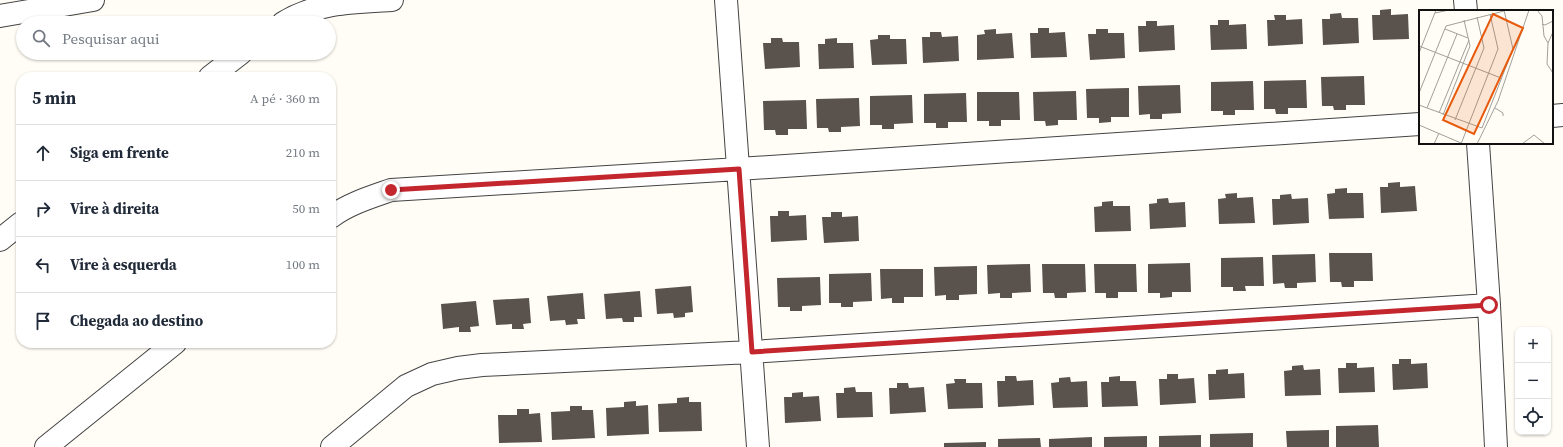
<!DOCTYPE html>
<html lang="pt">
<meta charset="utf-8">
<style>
:root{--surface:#fff;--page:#f2f2f3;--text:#1f2937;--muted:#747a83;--line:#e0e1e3}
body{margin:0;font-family:"Source Serif 4",serif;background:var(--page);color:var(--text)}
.controls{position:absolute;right:12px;bottom:12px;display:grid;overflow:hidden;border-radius:8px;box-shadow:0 1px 3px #0004}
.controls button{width:36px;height:36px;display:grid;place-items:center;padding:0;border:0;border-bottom:1px solid var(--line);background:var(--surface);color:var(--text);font:20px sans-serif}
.stop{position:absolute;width:12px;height:12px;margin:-9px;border:3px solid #c4262e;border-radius:50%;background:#fff}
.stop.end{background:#c4262e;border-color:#fff;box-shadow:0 1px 4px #0008}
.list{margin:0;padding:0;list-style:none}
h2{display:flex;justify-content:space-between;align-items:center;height:52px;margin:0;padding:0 16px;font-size:17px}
h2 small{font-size:13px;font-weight:400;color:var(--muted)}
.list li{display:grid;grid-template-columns:26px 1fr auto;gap:12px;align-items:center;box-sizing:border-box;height:56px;padding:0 16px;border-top:1px solid var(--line)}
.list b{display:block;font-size:15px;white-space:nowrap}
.list em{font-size:13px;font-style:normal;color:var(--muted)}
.icon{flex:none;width:22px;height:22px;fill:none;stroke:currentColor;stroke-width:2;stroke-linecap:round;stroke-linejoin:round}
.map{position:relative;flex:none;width:1563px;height:447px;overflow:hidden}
.search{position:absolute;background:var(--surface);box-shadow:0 1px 3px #0004;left:16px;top:16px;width:320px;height:44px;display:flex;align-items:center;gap:10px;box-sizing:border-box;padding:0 14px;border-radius:22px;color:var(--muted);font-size:15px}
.panel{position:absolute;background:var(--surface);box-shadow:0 1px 3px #0004;left:16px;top:72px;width:320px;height:276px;border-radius:16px}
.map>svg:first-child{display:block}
</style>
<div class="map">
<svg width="1563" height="447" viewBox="0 0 1563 447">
<rect width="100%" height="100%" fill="#fffdf5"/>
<path fill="#5a524d" d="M1391,9v6l17,-1 1,25 -36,1 -1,-25h8v-5z
M1341,13l1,5h16l1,25 -36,2 -1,-26h8v-5z
M1274,15h12v5l16,-1 1,25 -35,2 -1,-26h8z
M1218,20h11v5l17,-1 1,25 -36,1 -1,-25h8z
M1146,21h11v5l17,-1 1,25 -36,2 -1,-26h8z
M1038,28h11v5l16,-1 2,25 -36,1 -1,-25h8z
M996,29v5l16,-1 2,25 -37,2v-25l8,-1 -1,-4z
M1096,29h12v4h16l1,25 -35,2 -2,-26h8z
M930,32h11l1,5 16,-1 1,25 -36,2 -1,-26h8z
M878,35h12v4h16l1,25 -35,1 -2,-25 8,-1z
M771,38h11l1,4h16l1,25 -35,2 -2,-26h8z
M837,38v5h16l1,25 -35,1 -1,-25h7v-5z
M1364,76l1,29h-19v5h-12l-1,-4h-11l-1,-29z
M1306,80l1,28h-19v6h-12l-1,-5h-11v-28z
M1253,81l1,29h-19v5h-12v-4h-12v-29z
M1180,85l1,28 -19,1v5h-12v-5l-11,1 -1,-29z
M1129,88v29h-18v5l-12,1v-5h-12l-1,-29z
M1076,91l1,29h-19v5l-12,1 -1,-5h-11l-1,-29z
M977,92h42l1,28h-19v6h-12v-5h-12z
M966,93l1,29h-19v6h-12v-5h-12v-29z
M912,95l1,28 -19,1v5h-12v-4h-12v-29z
M859,98l1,28 -19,1v5h-12l-1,-4h-11l-1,-29z
M806,100l1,29h-19v6h-12l-1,-5h-11l-1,-29z
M1400,182v5l15,-1 2,25 -36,2 -1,-26h8v-4z
M1347,188v5h16l1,25 -35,1 -2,-25 8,-1v-4z
M1237,193v5l16,-1 2,26 -36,1 -1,-25 8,-1 -1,-4z
M1291,194l1,5 16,-1 1,25 -36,2 -1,-26h8v-4z
M1168,198l1,5 16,-1 1,25 -36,2 -1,-25 8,-1v-4z
M1113,201v5h17l1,25 -36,1 -1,-25 8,-1v-4z
M778,211h11v5l17,-1 1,25 -36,2 -1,-26h8z
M831,212h11v5l16,-1 1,25 -35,2 -2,-26h9z
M1329,253h43l1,28h-19v6h-12l-1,-5h-11z
M1315,254l1,28 -19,1v5h-12l-1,-5 -11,1 -1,-29z
M1263,257l1,29h-19l1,5h-13v-4h-12v-29z
M1190,263l1,29h-19v5l-12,1v-5h-12v-29z
M1030,264l1,28 -19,1v5h-12v-5l-12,1 -1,-29z
M1042,264h43l1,28 -19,1v5h-12l-1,-5h-11z
M1094,264h42l1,28h-19v6h-12v-5h-11z
M977,266v28l-18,1v5h-13v-5l-11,1 -1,-29z
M880,269h43v28h-19v6h-12v-5l-11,1z
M871,273l1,28 -19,1v5h-12v-4h-12v-29z
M820,277l1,28 -19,1v5h-12v-4h-12l-1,-29z
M691,286l2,26 -8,1v4l-11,1 -1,-5 -16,1 -2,-25z
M640,291l2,26h-8v5h-11l-1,-4 -16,1 -2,-25z
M583,293l2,26h-8l1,5 -12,1 -1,-5 -15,1 -3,-25z
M529,298l2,25 -8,1 1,5h-12v-5l-16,1 -3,-25z
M476,301l3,25 -9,1 1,5h-12v-5l-16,2 -2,-25z
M1399,359h12v5l16,-1 1,25 -35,2 -1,-26h7z
M1346,363h11v5l17,-1 1,25 -36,1 -1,-25h8z
M1303,365l1,5 16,-1 1,26 -36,1 -1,-25 8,-1v-4z
M1228,369v5l16,-1 1,25 -36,2 -1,-26h8v-4z
M1167,374h11v5l16,-1 2,25 -36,2 -1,-26h8z
M1005,376h11l1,5 16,-1 1,25 -36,2 -1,-26h8z
M1120,376v5h16l2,25 -36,1 -1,-25h8v-5z
M1070,377l1,5 16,-1 1,26 -35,1 -2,-25 8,-1v-4z
M954,379h12v4h16l1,25 -35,1 -2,-25 9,-1z
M897,383h11l1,5 15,-1 2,25 -36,2 -1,-26h8z
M855,387l1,5h16l1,25 -36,1 -1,-25h8v-5z
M803,392v5l16,-1 2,25 -36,2 -1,-26h8v-4z
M689,397v5h12l1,29 -43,1 -1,-28 19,-1v-5z
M636,401v5l12,-1 1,29 -42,2 -1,-28 18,-1v-5z
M570,406h12v4h11l2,28 -43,2 -1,-28 19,-1z
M517,409h12v5l11,-1 2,29 -43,1 -1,-28h19z
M1378,425l1,22h-43v-21z
M1329,430v17h-42l-1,-16z
M1253,433v14h-43v-13z
M1201,435v12h-42v-11z
M1147,436v11h-43v-10z
M1092,437v10h-43v-8z
M1040,438l1,9h-43v-8z
M986,442v5h-42v-4z"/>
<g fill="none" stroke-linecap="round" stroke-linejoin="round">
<defs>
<path id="minor" d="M726,0l32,447
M1465,0l1,11
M0,16l93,-16
M283,23c34,-21 71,-21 109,-23
M210,77l31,-24
M1552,116l11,-1
M1478,143l11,162 7,142
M331,217c17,-13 40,-20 60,-27l348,-21 681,-45
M0,240l21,-17
M46,447l129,-104
M332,447l74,-61 26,-12 26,-6 24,-3 269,-13 738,-47"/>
</defs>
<use href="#minor" stroke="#444" stroke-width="24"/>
<use href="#minor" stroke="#fff" stroke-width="22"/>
</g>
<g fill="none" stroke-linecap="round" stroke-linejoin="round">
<path stroke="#c4262e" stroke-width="5" d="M391,190l348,-21 13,183 737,-47"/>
</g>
<g transform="translate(1419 10)">
<rect width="134" height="134" fill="#fffdf5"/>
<path fill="none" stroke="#a09f9a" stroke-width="1" d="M118,0l5,6 2,20 4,7M16,3l14,-3M123,14l3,1 8,-4M26,19l23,9M134,22l-5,11 -1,21 6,9M0,36l82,32M0,43l17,-43M0,83l27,-67 58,-15M0,95l63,23 31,-79 -9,-39M8,98l30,-74M76,98l8,5v3M20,103l30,-73M24,105l27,-69 -6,-26M36,110l29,-72 -7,-31M0,115l42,18M15,134l5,-11M42,134l37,-95 -8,-35M58,134l21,-43 31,-91M103,134l12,-9 11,9"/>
<path fill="#e8590c" fill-opacity="0.15" stroke="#e8590c" stroke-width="2" d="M74,4l30,14 -49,106 -31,-14z"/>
<rect width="134" height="134" fill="none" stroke="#111" stroke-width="2"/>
</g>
</svg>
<div class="controls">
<button>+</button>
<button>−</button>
<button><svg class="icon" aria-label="locate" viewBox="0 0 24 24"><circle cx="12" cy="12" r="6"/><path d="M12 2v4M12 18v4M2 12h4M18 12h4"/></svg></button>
</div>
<div class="stop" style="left:1489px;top:305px"></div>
<div class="stop end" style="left:391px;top:190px"></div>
<div class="search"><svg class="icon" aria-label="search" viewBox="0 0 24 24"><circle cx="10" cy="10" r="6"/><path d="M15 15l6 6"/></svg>Pesquisar aqui</div>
<section class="panel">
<h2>5 min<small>A pé · 360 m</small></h2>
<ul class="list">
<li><svg class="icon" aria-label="ahead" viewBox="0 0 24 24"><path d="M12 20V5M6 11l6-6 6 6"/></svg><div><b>Siga em frente</b></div><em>210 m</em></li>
<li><svg class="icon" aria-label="right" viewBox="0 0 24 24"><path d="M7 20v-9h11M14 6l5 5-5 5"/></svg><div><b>Vire à direita</b></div><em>50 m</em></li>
<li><svg class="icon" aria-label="left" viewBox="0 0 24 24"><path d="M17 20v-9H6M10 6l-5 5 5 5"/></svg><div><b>Vire à esquerda</b></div><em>100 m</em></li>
<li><svg class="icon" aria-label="arrive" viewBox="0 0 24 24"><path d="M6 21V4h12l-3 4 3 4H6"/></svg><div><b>Chegada ao destino</b></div></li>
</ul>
</section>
</div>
